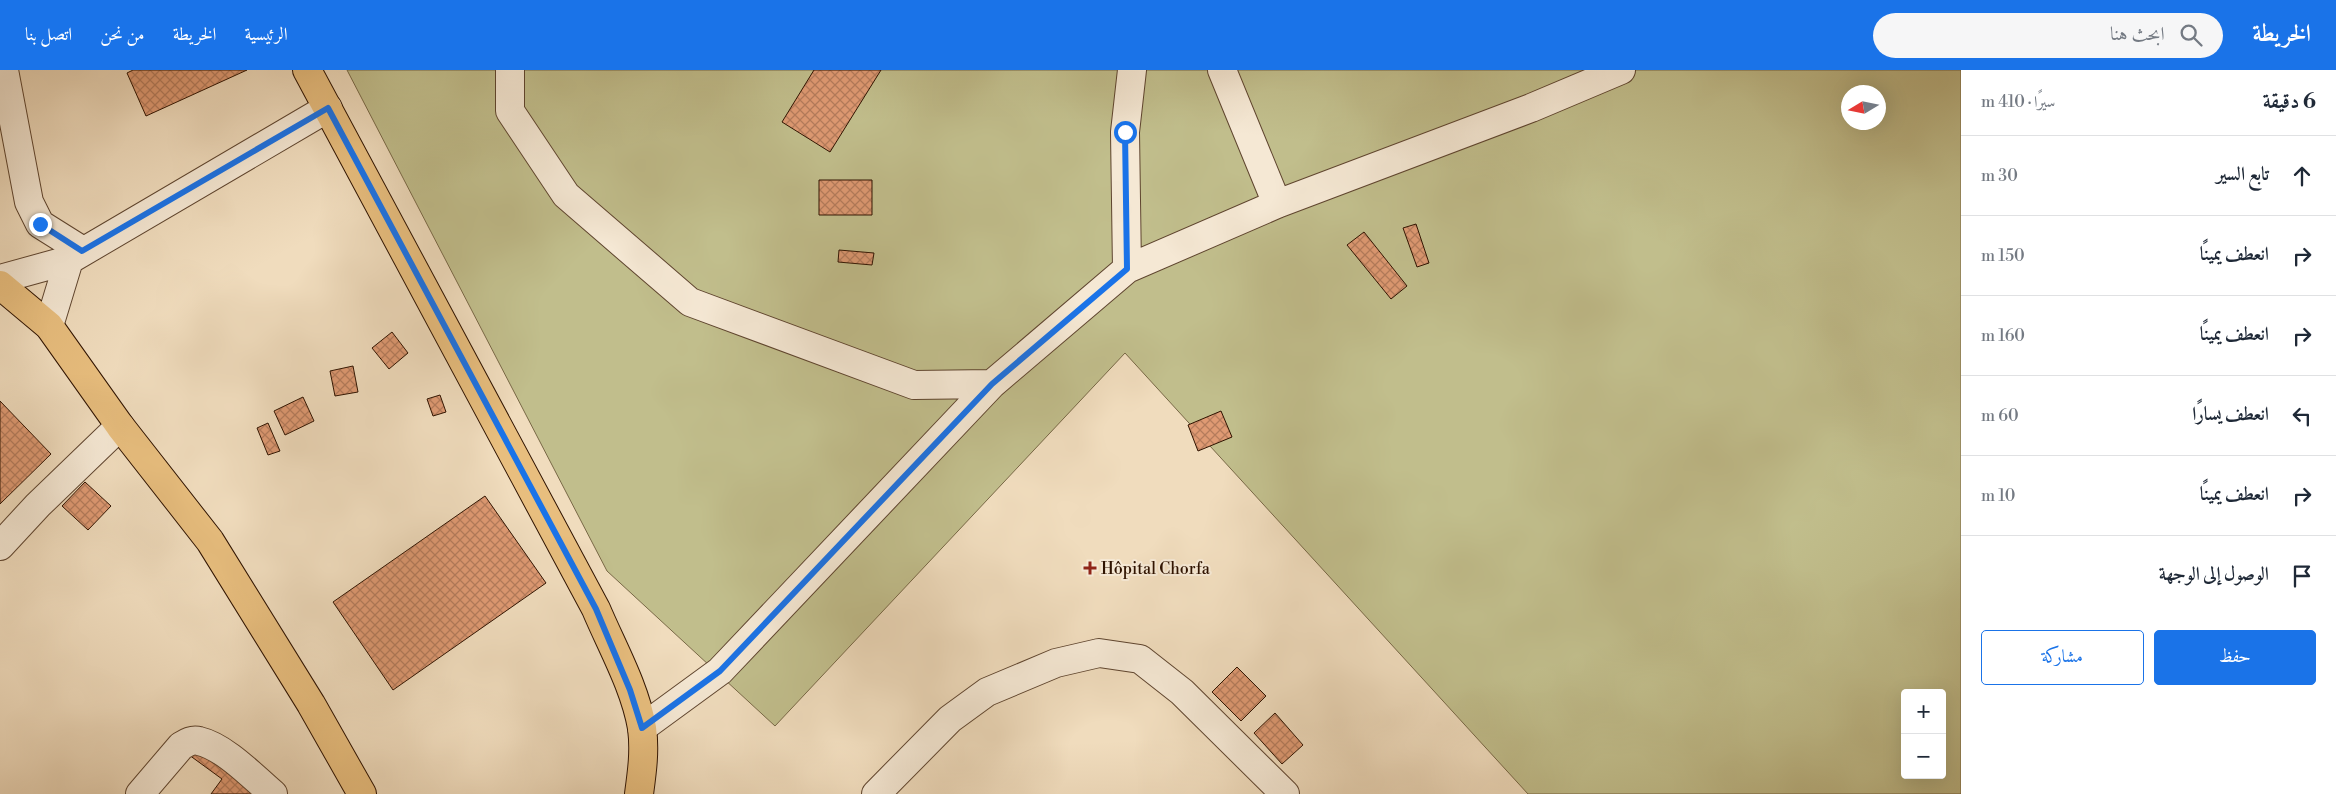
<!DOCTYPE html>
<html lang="ar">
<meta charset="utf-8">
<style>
:root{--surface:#fff;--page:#f6f6f7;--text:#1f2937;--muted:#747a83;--line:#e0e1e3;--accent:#1a73e8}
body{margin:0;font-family:"Libre Bodoni",Amiri,serif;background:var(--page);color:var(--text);direction:rtl}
.controls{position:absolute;right:15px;bottom:15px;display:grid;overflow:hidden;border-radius:5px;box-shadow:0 5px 20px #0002}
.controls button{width:45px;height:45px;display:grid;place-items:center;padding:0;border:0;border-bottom:1px solid var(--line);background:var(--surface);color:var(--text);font:25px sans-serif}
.compass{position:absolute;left:1841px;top:15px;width:45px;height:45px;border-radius:50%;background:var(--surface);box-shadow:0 5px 20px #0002;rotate:260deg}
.stop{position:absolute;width:15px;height:15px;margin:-11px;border:4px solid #1a73e8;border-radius:50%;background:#fff}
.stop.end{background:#1a73e8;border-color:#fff;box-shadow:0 1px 5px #0008}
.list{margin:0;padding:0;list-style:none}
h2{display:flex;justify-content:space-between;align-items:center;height:65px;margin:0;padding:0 20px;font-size:21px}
h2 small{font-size:16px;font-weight:400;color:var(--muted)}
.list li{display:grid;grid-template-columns:32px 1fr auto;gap:15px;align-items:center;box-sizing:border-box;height:80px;padding:0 20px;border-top:1px solid var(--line)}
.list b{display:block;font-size:19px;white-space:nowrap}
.list em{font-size:16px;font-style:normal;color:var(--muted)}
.actions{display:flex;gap:10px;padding:15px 20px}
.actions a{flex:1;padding:11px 0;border:1px solid var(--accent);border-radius:5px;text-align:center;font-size:18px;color:var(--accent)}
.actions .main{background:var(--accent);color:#fff}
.icon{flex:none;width:28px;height:28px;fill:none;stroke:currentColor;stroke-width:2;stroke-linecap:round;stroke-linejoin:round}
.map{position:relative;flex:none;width:1961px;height:724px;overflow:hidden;direction:ltr}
header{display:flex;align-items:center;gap:30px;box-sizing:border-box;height:70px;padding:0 25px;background:var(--accent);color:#fff}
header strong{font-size:24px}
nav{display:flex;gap:28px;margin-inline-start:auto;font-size:18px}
.search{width:350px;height:45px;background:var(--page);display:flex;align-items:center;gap:12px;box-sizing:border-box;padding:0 18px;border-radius:28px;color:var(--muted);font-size:19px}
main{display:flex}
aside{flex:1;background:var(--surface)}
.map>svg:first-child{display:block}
</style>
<header>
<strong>الخريطة</strong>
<div class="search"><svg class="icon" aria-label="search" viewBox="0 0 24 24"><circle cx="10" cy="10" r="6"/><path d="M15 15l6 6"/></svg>ابحث هنا</div>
<nav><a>الرئيسية</a><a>الخريطة</a><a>من نحن</a><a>اتصل بنا</a></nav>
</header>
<main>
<aside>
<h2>6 دقيقة<small>سيرًا · 410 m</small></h2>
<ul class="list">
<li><svg class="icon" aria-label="ahead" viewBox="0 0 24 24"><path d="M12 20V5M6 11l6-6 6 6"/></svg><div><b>تابع السير</b></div><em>30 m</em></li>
<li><svg class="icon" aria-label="right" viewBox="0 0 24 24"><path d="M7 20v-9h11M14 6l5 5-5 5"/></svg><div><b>انعطف يمينًا</b></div><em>150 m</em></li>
<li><svg class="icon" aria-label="right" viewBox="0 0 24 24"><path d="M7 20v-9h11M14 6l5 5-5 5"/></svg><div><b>انعطف يمينًا</b></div><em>160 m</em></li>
<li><svg class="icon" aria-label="left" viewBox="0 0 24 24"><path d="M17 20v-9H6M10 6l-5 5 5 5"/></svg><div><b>انعطف يسارًا</b></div><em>60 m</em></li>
<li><svg class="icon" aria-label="right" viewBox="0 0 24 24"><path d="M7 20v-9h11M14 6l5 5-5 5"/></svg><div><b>انعطف يمينًا</b></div><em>10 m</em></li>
<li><svg class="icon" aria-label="arrive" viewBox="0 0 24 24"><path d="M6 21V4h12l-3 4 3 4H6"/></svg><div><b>الوصول إلى الوجهة</b></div></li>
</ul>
<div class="actions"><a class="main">حفظ</a><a>مشاركة</a></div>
</aside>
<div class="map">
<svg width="1961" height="724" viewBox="0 0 1961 724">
<defs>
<pattern id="building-cross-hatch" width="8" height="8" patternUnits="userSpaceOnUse" patternTransform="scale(1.25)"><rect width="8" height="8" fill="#df9a73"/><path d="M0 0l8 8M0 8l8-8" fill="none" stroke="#b57c5c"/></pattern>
</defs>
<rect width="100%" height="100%" fill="#f0dcbd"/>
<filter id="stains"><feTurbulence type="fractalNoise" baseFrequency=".004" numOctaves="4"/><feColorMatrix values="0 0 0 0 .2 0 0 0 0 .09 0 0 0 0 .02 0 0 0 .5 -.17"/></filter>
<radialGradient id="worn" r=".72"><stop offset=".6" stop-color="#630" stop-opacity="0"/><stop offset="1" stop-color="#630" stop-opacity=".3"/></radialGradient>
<path fill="#c1be8c" stroke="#786846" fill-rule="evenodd" d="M347,0h1614v724h-433l-403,-441 -350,373 -168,-155zM1848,22h30v30h-30zM1905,623h37v82h-37z"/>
<path fill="url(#building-cross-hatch)" stroke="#2f1300" d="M133,0h114l-101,46 -19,-43z
M814,0h67l-51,82 -48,-30z
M819,110h53v35h-53z
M1416,154l13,39 -12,4 -14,-39z
M1364,162l43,54 -16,13 -44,-54z
M839,180l35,3 -2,12 -34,-3z
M392,262l16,21 -19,16 -17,-21z
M353,296l5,26 -23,4 -5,-25z
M440,325l6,17 -13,4 -6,-17z
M303,327l11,24 -29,14 -11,-24z
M0,331l51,53 -51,50z
M1221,341l11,26 -34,14 -10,-26z
M268,353l12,28 -12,4 -11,-27z
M85,412l26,24 -23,24 -26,-24z
M485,426l61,87 -153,107 -60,-88z
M1237,597l29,29 -25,25 -29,-29z
M1275,643l28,32 -21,19 -28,-31z
M194,670l73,54h-56l11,-15 -37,-27z"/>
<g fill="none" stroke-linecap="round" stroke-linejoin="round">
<defs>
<path id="minor" d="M4,0l25,132 11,22 43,27
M510,0v41l56,84 124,107 224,83 78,-1 135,-115 150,-65 254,-96 90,-38
M1222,0l55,134
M1127,199l-2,-137 7,-62
M0,209l69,-19 259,-152
M49,256l20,-66
M0,476l38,-41 82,-79
M642,658l78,-57 272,-287
M140,724l41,-48c5,-3 11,-7 18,-5 26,6 54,36 74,53
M876,724l74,-75 37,-27 69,-29 43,-10 41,6 42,33 103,102"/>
<path id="major" d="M307,0l289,539c16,38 39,78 46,119 3,23 0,44 -3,66
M0,215l49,41 71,100 90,115 101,163 51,90"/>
</defs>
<use href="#minor" stroke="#5f452f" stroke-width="30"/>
<use href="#major" stroke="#2f1300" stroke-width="30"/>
<use href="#minor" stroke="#f5e8d4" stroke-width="28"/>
<use href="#major" stroke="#e8be7e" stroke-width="28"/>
</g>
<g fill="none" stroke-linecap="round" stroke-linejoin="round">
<path stroke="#1a73e8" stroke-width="6" d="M40,154l42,27 246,-143 268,501 34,81 12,38 78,-57 272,-287 135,-115 -2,-137"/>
</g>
<path fill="#8f2418" stroke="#f5e8d4" stroke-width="2" d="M1087.5 490.5h5v5h5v5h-5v5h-5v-5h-5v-5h5z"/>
<g text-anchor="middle" stroke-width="4" stroke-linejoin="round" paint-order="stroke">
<g font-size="16" fill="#2f1300" stroke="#f5e8d4" text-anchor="start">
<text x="1101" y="504">Hôpital Chorfa</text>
</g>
</g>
<rect width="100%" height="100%" filter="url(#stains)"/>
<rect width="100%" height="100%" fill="url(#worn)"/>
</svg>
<div class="controls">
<button>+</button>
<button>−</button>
</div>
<svg class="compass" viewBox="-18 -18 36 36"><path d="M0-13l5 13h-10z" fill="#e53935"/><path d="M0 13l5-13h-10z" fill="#747a83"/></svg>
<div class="stop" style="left:1125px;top:62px"></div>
<div class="stop end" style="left:40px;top:154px"></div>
</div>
</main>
